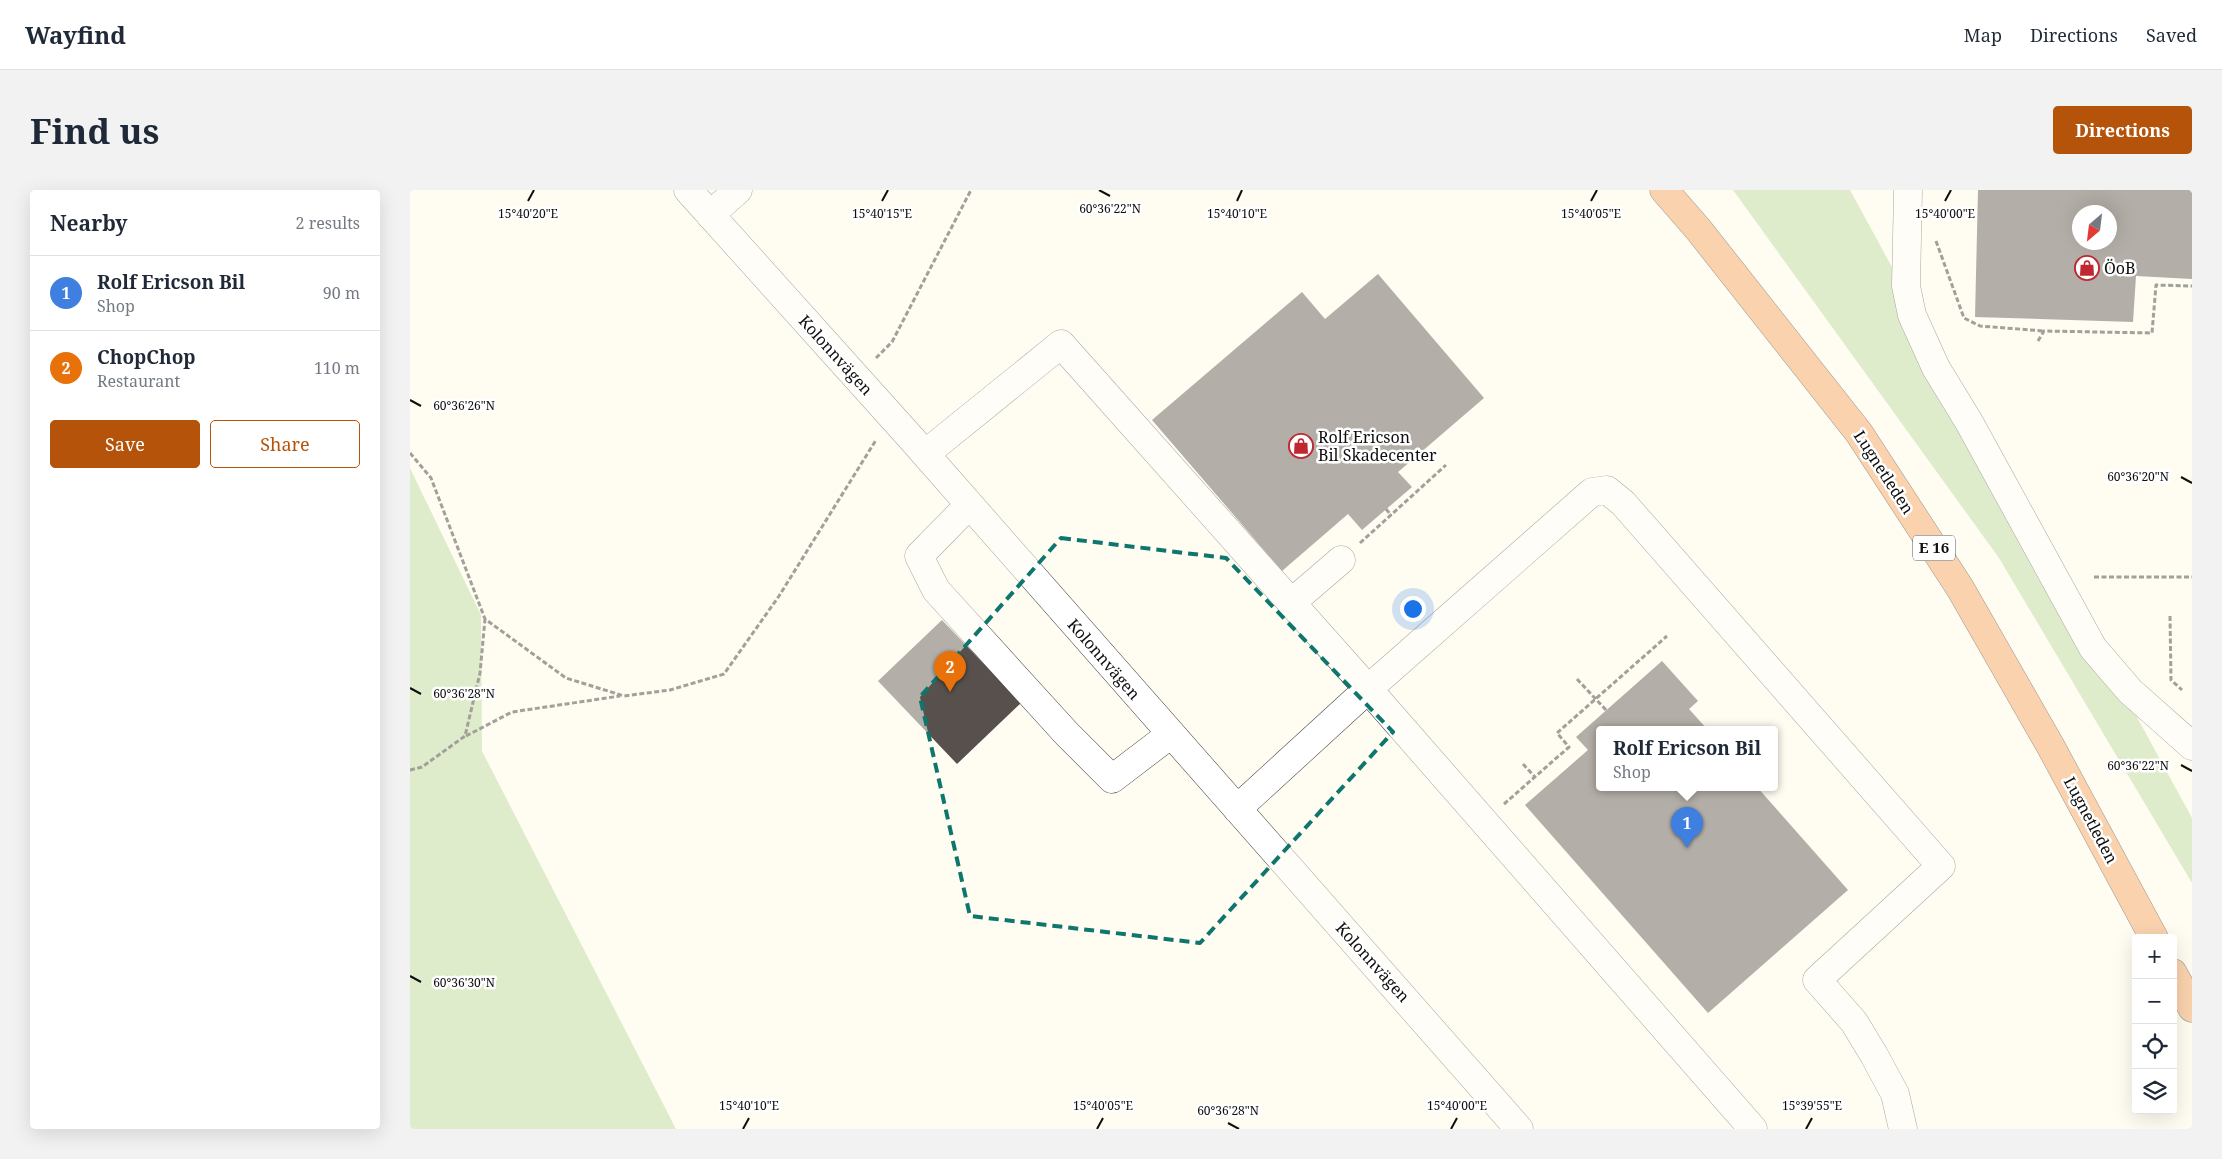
<!DOCTYPE html>
<meta charset="utf-8">
<style>
:root{--surface:#fff;--page:#f2f2f3;--text:#1f2937;--muted:#747a83;--line:#e0e1e3;--accent:#b45309}
body{margin:0;font-family:"Noto Serif",serif;background:var(--page);color:var(--text)}
.controls{position:absolute;right:15px;bottom:15px;display:grid;overflow:hidden;border-radius:5px;box-shadow:0 5px 20px #0002}
.controls button{width:45px;height:45px;display:grid;place-items:center;padding:0;border:0;border-bottom:1px solid var(--line);background:var(--surface);color:var(--text);font:25px sans-serif}
.compass{position:absolute;left:1662px;top:15px;width:45px;height:45px;border-radius:50%;background:var(--surface);box-shadow:0 5px 20px #0002;rotate:208deg}
.you{position:absolute;left:1002px;top:418px;width:18px;height:18px;margin:-12px;border:4px solid #fff;border-radius:50%;background:#1a73e8;box-shadow:0 0 0 8px #1a73e833}
.badge{display:grid;place-items:center;width:32px;height:32px;border-radius:50%;background:var(--accent);color:#fff;font-size:16px;font-weight:700}
.pin{position:absolute;translate:-50% -41px;filter:drop-shadow(0 1px 2px #0008)}
.pin::after{content:'';position:absolute;top:26px;width:18px;height:15px;background:inherit;clip-path:polygon(0 0,100% 0,50% 100%)}
.popup{position:absolute;left:1186px;top:536px;width:182px;height:65px;box-sizing:border-box;display:grid;place-content:center;border-radius:5px;background:var(--surface);filter:drop-shadow(0 1px 4px #0005);font-size:16px;white-space:nowrap;color:var(--muted)}
.popup b{font-size:19px;color:var(--text)}
.popup::after{content:'';position:absolute;left:50%;top:100%;margin-left:-10px;border:10px solid transparent;border-top-color:var(--surface)}
.list{margin:0;padding:0;list-style:none}
h2{display:flex;justify-content:space-between;align-items:center;height:65px;margin:0;padding:0 20px;font-size:21px}
h2 small{font-size:16px;font-weight:400;color:var(--muted)}
.list li{display:grid;grid-template-columns:32px 1fr auto;gap:15px;align-items:center;box-sizing:border-box;height:75px;padding:0 20px;border-top:1px solid var(--line)}
.list b{display:block;font-size:19px;white-space:nowrap}
.list p{margin:0;font-size:16px;white-space:nowrap;color:var(--muted)}
.list em{font-size:16px;font-style:normal;color:var(--muted)}
.actions{display:flex;gap:10px;padding:15px 20px}
.actions a{flex:1;padding:11px 0;border:1px solid var(--accent);border-radius:5px;text-align:center;font-size:18px;color:var(--accent)}
.actions .main{background:var(--accent);color:#fff}
.icon{flex:none;width:28px;height:28px;fill:none;stroke:currentColor;stroke-width:2;stroke-linecap:round;stroke-linejoin:round}
.map{position:relative;flex:none;width:1782px;height:939px;overflow:hidden;border-radius:5px}
header{display:flex;align-items:center;gap:30px;box-sizing:border-box;height:70px;padding:0 25px;background:var(--surface);border-bottom:1px solid var(--line)}
header strong{font-size:24px}
nav{display:flex;gap:28px;margin-inline-start:auto;font-size:18px}
.intro{display:flex;align-items:center;justify-content:space-between;box-sizing:border-box;height:120px;padding:0 30px}
h1{margin:0;font-size:35px}
.button{padding:12px 22px;border-radius:5px;background:var(--accent);color:#fff;font-size:18px;font-weight:700}
main{display:flex;gap:30px;padding:0 30px}
aside{flex:1;background:var(--surface);border-radius:5px;box-shadow:0 5px 20px #0002}
.map>svg:first-child{display:block}
</style>
<header>
<strong>Wayfind</strong>
<nav><a>Map</a><a>Directions</a><a>Saved</a></nav>
</header>
<div class="intro"><h1>Find us</h1><a class="button">Directions</a></div>
<main>
<aside>
<h2>Nearby<small>2 results</small></h2>
<ul class="list">
<li><span class="badge" style="background:#3f7fe0">1</span><div><b>Rolf Ericson Bil</b><p>Shop</p></div><em>90 m</em></li>
<li><span class="badge" style="background:#e8710a">2</span><div><b>ChopChop</b><p>Restaurant</p></div><em>110 m</em></li>
</ul>
<div class="actions"><a class="main">Save</a><a>Share</a></div>
</aside>
<div class="map">
<svg width="1782" height="939" viewBox="0 0 1782 939">
<rect width="100%" height="100%" fill="#fffcf2"/>
<path fill="#b8da9b" d="M1323,0h117l342,628v65l-193,-325z
M0,278l71,147 1,136 194,378h-266z"/>
<path fill="#58504c" fill-rule="evenodd" d="M1568,0h214v89l-56,-3 -3,46 -158,-5zM1670,22h30v30h-30z
M968,84l106,124 -86,74 14,15 -50,43 -14,-16 -66,57 -130,-151 150,-128 23,27z
M532,430l79,83 -64,61 -79,-83z
M1252,471l36,40 -9,8 18,20h-107v58h157l91,103 -140,123 -183,-208 63,-55 -12,-13z"/>
<g fill="none" stroke-linecap="round" stroke-linejoin="round">
<defs>
<path id="minor" d="M278,0l223,248 608,691
M1498,0l-2,96 6,29 24,53 33,54 124,226 37,43 62,55
M300,25l28,-25
M515,264l136,-110 307,345 385,440
M559,315l-50,51 17,34 131,144 45,45 59,-45
M881,413l50,-43
M827,619l131,-120 224,-197 15,-2 16,13 318,363 -124,114 37,42 20,33 21,39 8,35"/>
<path id="highway" d="M1254,0l34,39 161,204 101,155 91,159 103,191
M1763,783l19,35"/>
</defs>
<use href="#minor" stroke="#424242" stroke-width="29"/>
<use href="#highway" stroke="#202020" stroke-width="29"/>
<path stroke="#313131" stroke-width="3" stroke-dasharray="5 2.5" stroke-linecap="butt" d="M1526,51l28,77 16,8 64,5
M1628,151l6,-10 108,2 4,-48 36,1
M466,168l16,-16 79,-152
M0,263l21,25 54,141 81,59 58,18 46,-6 54,-16 55,-78 97,-156
M976,319l5,6
M950,353l86,-78
M1684,387h98
M1760,426l1,64 11,10
M1167,489l29,31
M56,546l46,-24 108,-16
M1113,574l12,13
M0,580l12,-3 43,-31 15,-63 5,-54
M1094,614l65,-57 -12,-14 110,-97"/>
<use href="#minor" stroke="#fff" stroke-width="28"/>
<use href="#highway" stroke="#f3a05c" stroke-width="28"/>
</g>
<path d="M0 0H1782V939H0ZM651,348l165,20 167,174 -193,211 -230,-27 -50,-219z" fill="#fffcf2" fill-opacity=".55" fill-rule="evenodd"/>
<path fill="none" stroke="#0f766e" stroke-width="4" stroke-dasharray="10 6" stroke-linejoin="round" d="M651,348l165,20 167,174 -193,211 -230,-27 -50,-219z"/>
<path fill="none" stroke="#0f0f0f" stroke-width="2" d="M689,0l11,6M118,11l6,-11M472,11l6,-11M827,11l5,-11M1181,11l6,-11M1535,11l6,-11M0,210l11,6M1771,287l11,6M0,498l11,6M1771,575l11,6M0,786l11,6M818,933l11,6M333,939l6,-11M687,939l6,-11M1041,939l6,-11M1396,939l6,-11"/>
<defs>
<symbol id="shop-ring" viewBox="-11 -11 22 22"><circle r="9.5" fill="#fff" stroke="#bf2830" stroke-width="1.5"/><path d="M-5-2.5h2.3a2.7 3.5 0 0 1 5.4 0H5L5.5 6h-11ZM-1.5-2.5h3a1.5 2.3 0 0 0-3 0Z" fill="#bf2830"/></symbol>
</defs>
<g fill-rule="evenodd">
<use href="#shop-ring" x="1663" y="64" width="28" height="28"/>
<use href="#shop-ring" x="877" y="242" width="28" height="28"/>
</g>
<g text-anchor="middle" stroke-width="5" stroke-linejoin="round" paint-order="stroke">
<rect fill="#fff" stroke="#575757" stroke-width="1" x="1503" y="345.5" width="42" height="25" rx="4"/>
<g font-size="15" font-weight="bold" fill="#0f0f0f">
<text x="1524" y="363">E 16</text>
</g>
<g font-size="16" fill="#0f0f0f" stroke="#fff" text-anchor="start">
<text x="1694" y="84">ÖoB</text>
<text x="908" y="253">Rolf Ericson<tspan x="908" dy="18">Bil Skadecenter</tspan></text>
</g>
<g font-size="16" fill="#0f0f0f" stroke="#fff">
<text transform="translate(426 165) rotate(48)" y="6">Kolonnvägen</text>
<text transform="translate(1474 282) rotate(57)" y="6">Lugnetleden</text>
<text transform="translate(694 469) rotate(49)" y="6">Kolonnvägen</text>
<text transform="translate(1681 630) rotate(62)" y="6">Lugnetleden</text>
<text transform="translate(963 772) rotate(48)" y="6">Kolonnvägen</text>
</g>
</g>
<g font-size="12" text-anchor="middle" fill="#0f0f0f" stroke="#fff" stroke-width="5" stroke-linejoin="round" paint-order="stroke">
<text x="700" y="23">60°36'22"N</text>
<text x="118" y="28">15°40'20"E</text>
<text x="472" y="28">15°40'15"E</text>
<text x="827" y="28">15°40'10"E</text>
<text x="1181" y="28">15°40'05"E</text>
<text x="1535" y="28">15°40'00"E</text>
<text x="54" y="220">60°36'26"N</text>
<text x="1728" y="291">60°36'20"N</text>
<text x="54" y="508">60°36'28"N</text>
<text x="1728" y="580">60°36'22"N</text>
<text x="54" y="797">60°36'30"N</text>
<text x="339" y="920">15°40'10"E</text>
<text x="693" y="920">15°40'05"E</text>
<text x="1047" y="920">15°40'00"E</text>
<text x="1402" y="920">15°39'55"E</text>
<text x="818" y="925">60°36'28"N</text>
</g>
</svg>
<div class="controls">
<button>+</button>
<button>−</button>
<button><svg class="icon" aria-label="locate" viewBox="0 0 24 24"><circle cx="12" cy="12" r="6"/><path d="M12 2v4M12 18v4M2 12h4M18 12h4"/></svg></button>
<button><svg class="icon" aria-label="layers" viewBox="0 0 24 24"><path d="M12 4l9 5-9 5-9-5zM3 14l9 5 9-5"/></svg></button>
</div>
<svg class="compass" viewBox="-18 -18 36 36"><path d="M0-13l5 13h-10z" fill="#e53935"/><path d="M0 13l5-13h-10z" fill="#747a83"/></svg>
<div class="you"></div>
<div class="pin badge" style="left:1277px;top:658px;background:#3f7fe0">1</div>
<div class="popup"><b>Rolf Ericson Bil</b>Shop</div>
<div class="pin badge" style="left:540px;top:502px;background:#e8710a">2</div>
</div>
</main>
